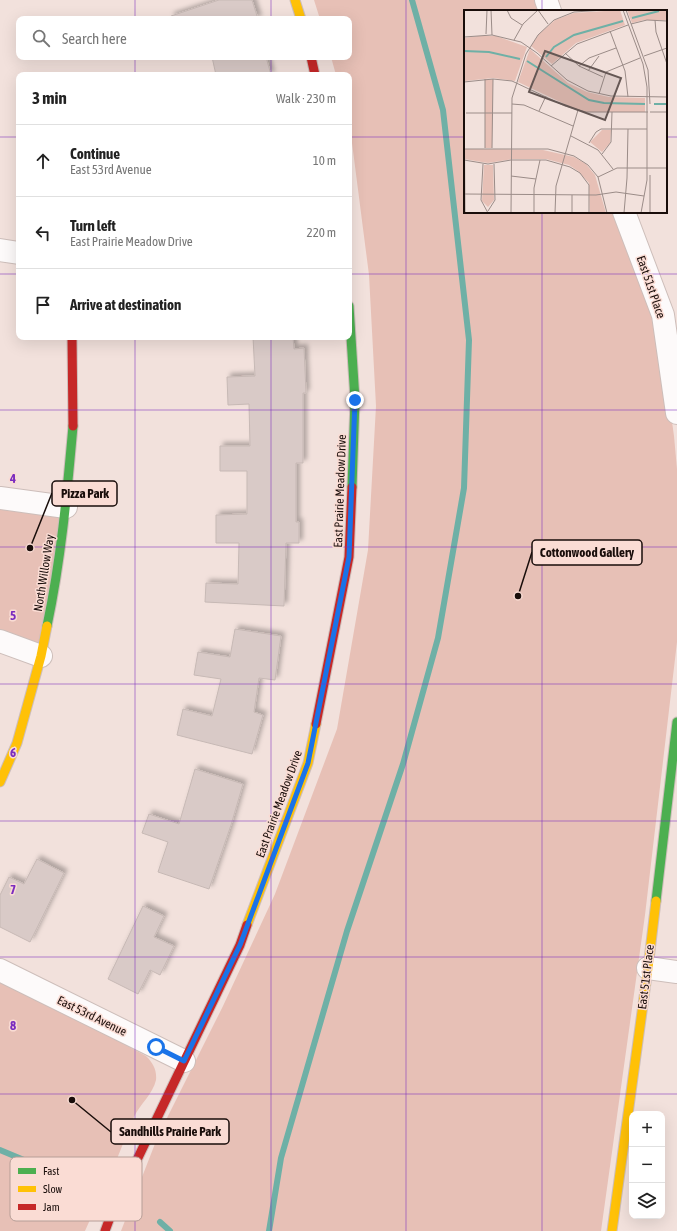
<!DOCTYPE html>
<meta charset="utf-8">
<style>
:root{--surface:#fff;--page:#f2f2f2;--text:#222;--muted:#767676;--line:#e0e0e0}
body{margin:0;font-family:"Asap Condensed",sans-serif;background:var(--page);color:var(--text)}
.controls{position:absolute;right:12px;bottom:12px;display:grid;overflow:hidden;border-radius:8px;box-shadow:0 4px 16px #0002}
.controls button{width:36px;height:36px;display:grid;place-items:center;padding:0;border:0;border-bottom:1px solid var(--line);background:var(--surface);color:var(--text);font:20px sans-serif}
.stop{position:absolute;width:12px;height:12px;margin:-9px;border:3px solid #1a73e8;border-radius:50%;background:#fff}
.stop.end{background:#1a73e8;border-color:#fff;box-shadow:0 1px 4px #0008}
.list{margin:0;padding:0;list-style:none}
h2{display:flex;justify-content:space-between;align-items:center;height:52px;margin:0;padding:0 16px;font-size:17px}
h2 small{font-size:13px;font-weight:400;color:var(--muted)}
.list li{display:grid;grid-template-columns:26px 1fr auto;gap:12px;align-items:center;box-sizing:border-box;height:72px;padding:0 16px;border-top:1px solid var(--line)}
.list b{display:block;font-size:15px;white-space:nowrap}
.list p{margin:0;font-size:13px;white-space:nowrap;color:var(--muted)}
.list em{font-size:13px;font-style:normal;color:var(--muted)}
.icon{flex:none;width:22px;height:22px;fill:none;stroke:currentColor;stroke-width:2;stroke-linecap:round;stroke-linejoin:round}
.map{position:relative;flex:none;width:677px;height:1231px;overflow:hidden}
.search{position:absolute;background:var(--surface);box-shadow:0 4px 16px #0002;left:16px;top:16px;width:336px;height:44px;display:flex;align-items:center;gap:10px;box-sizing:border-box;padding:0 14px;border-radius:8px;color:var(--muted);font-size:15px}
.panel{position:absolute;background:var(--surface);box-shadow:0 4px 16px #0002;left:16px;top:72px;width:336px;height:268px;border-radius:8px}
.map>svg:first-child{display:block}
</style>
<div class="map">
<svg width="677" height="1231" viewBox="0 0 677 1231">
<defs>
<filter id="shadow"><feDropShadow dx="3.5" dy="-3.5" stdDeviation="2" flood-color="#0004"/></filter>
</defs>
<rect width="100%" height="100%" fill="#f2e1dc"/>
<path fill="#e7c0b6" d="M314,0h225l4,11h-78v201h152l41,110 16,114 3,33v173l-32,273 -44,316h-480l37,-95 65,-130 52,-112 62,-165 31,-179 8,-144 -7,-131 -17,-132 -3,-12v-56h-13l-5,-18h18v-38h-29z
M0,498l66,9 -25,149 -41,-15z
M0,978l146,78c7,7 11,14 10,24 -3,14 -16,24 -22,37 -9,20 -16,41 -25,60 -8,18 -16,36 -24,54h-85z"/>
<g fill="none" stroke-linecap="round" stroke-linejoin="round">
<path stroke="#6eb0a6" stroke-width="6" d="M0,1150l79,33
M160,1222l10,9
M269,1231l12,-73 66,-227 56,-167 35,-126 26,-150 5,-148 -26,-230 -31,-110"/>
</g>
<path fill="#d9cac7" stroke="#c7b9b5" filter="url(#shadow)" d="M219,0h33l6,19h-87v-3z
M212,57h54l5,18h-55z
M253,337h40l1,12 10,-1 2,45h-3v70h-7v59h3v21h-13l-2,63 -79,-4 1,-19 32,1 1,-41h-23v-28l31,-1v-43h-27v-25h30l-1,-42 -21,1 -1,-28 28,-1z
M235,629l46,7 -6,44 -16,-2 -5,34 9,3 -11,39 -75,-19 6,-26 29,7 9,-37 -27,-4 4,-23 32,5z
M195,769l48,15 -12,41 -22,64 -51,-17 10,-30 -26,-9 7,-19 30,10z
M37,859l27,14 -34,69 -30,-15v-32l9,-18 15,7z
M143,906l21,10 -10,21 20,9 -14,29 -10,-5 -12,24 -30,-15z"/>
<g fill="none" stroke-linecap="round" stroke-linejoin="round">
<defs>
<path id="street" d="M546,0l4,11
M624,212l39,103 14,98
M0,250l19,3
M0,498l66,9
M0,641l41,15
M648,968l29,4
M0,970l184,91"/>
<path id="fast" d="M349,306l6,94 -3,87
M47,626c14,-66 20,-132 26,-200
M656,901l21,-179"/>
<path id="slow" d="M295,0l6,19
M0,782l17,-39 24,-87 6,-30
M247,925l61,-162 8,-39
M612,1231l36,-263 8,-67"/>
<path id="jam" d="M311,57l4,18
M72,337l1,89
M316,724l33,-167 3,-70
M105,1231l7,-19 128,-267 7,-20"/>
</defs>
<use href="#street" stroke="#cdbeba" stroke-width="24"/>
<use href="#fast" stroke="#cdbeba" stroke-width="11"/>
<use href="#slow" stroke="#cdbeba" stroke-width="11"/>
<use href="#jam" stroke="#cdbeba" stroke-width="11"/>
<use href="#street" stroke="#fdfafa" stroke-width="22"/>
<use href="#fast" stroke="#4caf50" stroke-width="9"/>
<use href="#slow" stroke="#ffc107" stroke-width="9"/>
<use href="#jam" stroke="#c62828" stroke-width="9"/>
</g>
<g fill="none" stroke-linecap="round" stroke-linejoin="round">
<path stroke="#1a73e8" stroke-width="5" d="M156,1047l28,14 56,-116 68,-182 41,-206 6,-157"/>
</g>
<path fill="none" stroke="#7b2cbf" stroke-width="1" stroke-opacity="0.55" d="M135,0v19M271,0v19M406,0v1231M542,0v11M135,57v18M271,57v18M0,137h19M349,137h116M666,137h11M542,212v1019M0,274h19M349,274h328M135,337v894M271,337v894M0,410h677M0,547h677M0,684h677M0,821h677M0,957h677M0,1094h677"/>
<g text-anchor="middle" stroke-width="3" stroke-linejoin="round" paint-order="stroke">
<g font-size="12" fill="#190d0a" stroke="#fadcd4">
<text transform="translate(651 287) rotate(71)" y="4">East 51st Place</text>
<text transform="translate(340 491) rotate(-88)" y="4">East Prairie Meadow Drive</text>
<text transform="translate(44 573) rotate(-81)" y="4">North Willow Way</text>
<text transform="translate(279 804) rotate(-70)" y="4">East Prairie Meadow Drive</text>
<text transform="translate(646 977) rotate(-83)" y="4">East 51st Place</text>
<text transform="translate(92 1016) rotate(26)" y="4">East 53rd Avenue</text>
</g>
</g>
<g transform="translate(464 10)">
<rect width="203" height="203" fill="#f2e1dc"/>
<path d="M156,0l5,15 -49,18 -24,21 -21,-18 8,-12 16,-14 19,-7zM163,0h40v10h-23l-12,3zM14,26h18l31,11 -12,34 -22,-3 -28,3 -1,-43zM66,39l38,34 19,9 22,5 36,1v14h-59l-13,-4 -55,-26zM21,69h8l-1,69h-7zM138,120h9l-1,13 -8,9 -12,-10zM0,139l79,1 31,7 12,7 9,11 11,38h-16l-1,-30 -11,-12 -9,-6 -23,-6h-33l-25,4 -24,-4zM20,155h9l1,35 -6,7 -6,-6z" fill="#e7c0b6"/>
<path fill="none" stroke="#6eb0a6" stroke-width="2" d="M168,8l27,-7M0,41l25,1 31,7M82,47l8,-10 20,-12 49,-14M63,51l62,39 15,3 41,1M190,94h13"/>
<path fill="none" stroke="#9b8c88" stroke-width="1" d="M27,0l1,25M43,0l4,8 11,7M74,0l10,14M159,0l20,54 4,23v93l-6,33M162,0l22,60 2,34M191,10l1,12 11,32M167,14l16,-4 20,1M146,21l15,40 3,26M22,24l1,-24M0,27l28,-2 29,7 16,11 30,27 21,11 23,5 56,1M50,30l9,-16 15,-14M101,43l14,13 24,11M180,46l23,-8M87,56l26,-22 51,-19M115,56l10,-8 27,-10M124,61l11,-15M0,72l29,-3 19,2 53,25 21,6h62M0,75l1,128M135,84l7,-22 34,-14M48,94l12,1 49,21M75,101l7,-15M186,102h17M2,103h46M107,126l27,14 15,19M125,133l7,-11 5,-3h46M21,138v-69M28,138l1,-69M0,139h84l26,7 14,9 10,12 9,36M138,144l9,-12 1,-30M0,150l24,4 23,-4h35l24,7 10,6 9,12v28M19,154l-2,36 7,13M186,165v38M47,166l25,3M134,167l19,-9h50M0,184l132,1 20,-3 28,4M24,201l7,-11 -1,-36M47,203l1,-115 14,-44 12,-19 16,-15 20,-8 30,-2M70,203v-25l6,-28M91,203l1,-27 22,-76M108,203v-18M160,203l3,-35 1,-49"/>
<path fill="#655754" fill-opacity="0.15" stroke="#655754" stroke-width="2" d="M81,41l76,27 -16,42 -76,-28z"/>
<rect width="203" height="203" fill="none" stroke="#190d0a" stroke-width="2"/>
</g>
<rect x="10" y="1157" width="132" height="64" rx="6" fill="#fadcd4" stroke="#b69e97" stroke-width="1"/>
<rect x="18" y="1168" width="18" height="6" fill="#4caf50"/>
<rect x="18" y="1186" width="18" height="6" fill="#ffc107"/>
<rect x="18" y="1204" width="18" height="6" fill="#c62828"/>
<g font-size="11" fill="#190d0a">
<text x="43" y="1175">Fast</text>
<text x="43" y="1193">Slow</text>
<text x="43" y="1211">Jam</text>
</g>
<g font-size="13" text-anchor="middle" font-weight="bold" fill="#7b2cbf" stroke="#fadcd4" stroke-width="3" stroke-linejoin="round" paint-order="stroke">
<text x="13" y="483">4</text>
<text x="13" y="620">5</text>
<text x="13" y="757">6</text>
<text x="13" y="894">7</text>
<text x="13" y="1030">8</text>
</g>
<path fill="none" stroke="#190d0a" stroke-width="1.5" d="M30 548L52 493M518 596L532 552M72 1100L111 1132"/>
<g fill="#190d0a" stroke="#fadcd4" stroke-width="1.5">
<circle cx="30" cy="548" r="4"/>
<circle cx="518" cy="596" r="4"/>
<circle cx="72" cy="1100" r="4"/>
</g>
<g fill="#fadcd4" stroke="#190d0a" stroke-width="1.5">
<rect x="52" y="481" width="65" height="25" rx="4"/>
<rect x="532" y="540" width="110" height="25" rx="4"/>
<rect x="111" y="1119" width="118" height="25" rx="4"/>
</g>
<g font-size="13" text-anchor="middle" font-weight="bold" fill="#190d0a">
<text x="85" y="498">Pizza Park</text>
<text x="587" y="557">Cottonwood Gallery</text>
<text x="170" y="1136">Sandhills Prairie Park</text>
</g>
</svg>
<div class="controls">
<button>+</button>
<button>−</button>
<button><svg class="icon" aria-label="layers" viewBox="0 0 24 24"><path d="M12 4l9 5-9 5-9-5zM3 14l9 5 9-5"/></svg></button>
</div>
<div class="stop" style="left:156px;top:1047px"></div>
<div class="stop end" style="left:355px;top:400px"></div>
<div class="search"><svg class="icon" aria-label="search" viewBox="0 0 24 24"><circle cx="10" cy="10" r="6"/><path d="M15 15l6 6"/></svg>Search here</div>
<section class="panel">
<h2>3 min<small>Walk · 230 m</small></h2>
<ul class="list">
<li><svg class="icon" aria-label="ahead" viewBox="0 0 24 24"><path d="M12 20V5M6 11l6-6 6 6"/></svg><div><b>Continue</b><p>East 53rd Avenue</p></div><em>10 m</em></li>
<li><svg class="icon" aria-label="left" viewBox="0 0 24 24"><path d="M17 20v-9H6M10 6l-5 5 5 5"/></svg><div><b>Turn left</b><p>East Prairie Meadow Drive</p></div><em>220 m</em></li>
<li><svg class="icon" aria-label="arrive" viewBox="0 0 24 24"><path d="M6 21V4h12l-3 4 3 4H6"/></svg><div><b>Arrive at destination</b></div></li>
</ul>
</section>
</div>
